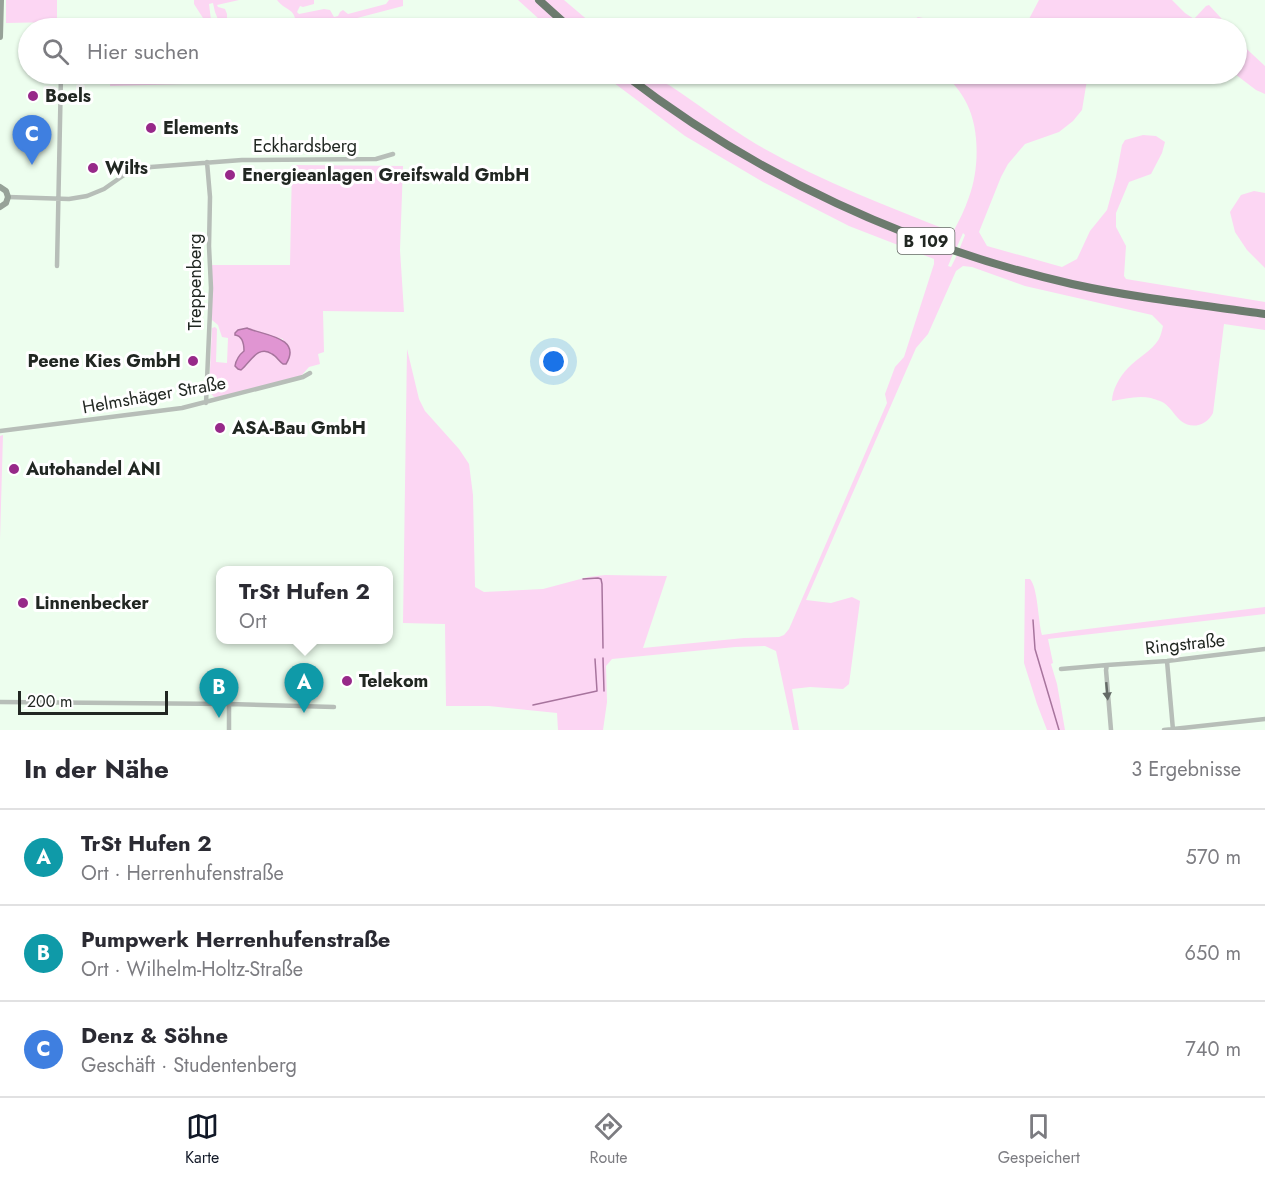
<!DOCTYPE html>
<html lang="de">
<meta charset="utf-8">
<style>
:root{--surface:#fff;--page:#f2f2f3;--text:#2b2b33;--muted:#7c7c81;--line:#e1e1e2;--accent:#111827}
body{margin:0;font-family:Jost,sans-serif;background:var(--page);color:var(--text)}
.scale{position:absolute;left:18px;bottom:15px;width:150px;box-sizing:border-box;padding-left:6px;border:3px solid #212722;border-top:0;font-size:16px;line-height:21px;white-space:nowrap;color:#212722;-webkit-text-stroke:4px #fff;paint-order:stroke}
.you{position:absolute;left:554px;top:362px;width:21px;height:21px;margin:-15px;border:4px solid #fff;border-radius:50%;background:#1a73e8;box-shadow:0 0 0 9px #1a73e833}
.badge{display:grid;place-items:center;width:39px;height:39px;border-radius:50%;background:var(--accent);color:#fff;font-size:20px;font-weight:700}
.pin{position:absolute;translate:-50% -50px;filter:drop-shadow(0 2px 3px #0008)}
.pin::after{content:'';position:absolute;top:32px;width:21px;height:18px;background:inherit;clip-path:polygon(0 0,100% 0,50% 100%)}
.popup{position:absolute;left:216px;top:566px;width:177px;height:78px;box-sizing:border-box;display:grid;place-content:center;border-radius:12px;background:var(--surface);filter:drop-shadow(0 2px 4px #0005);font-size:20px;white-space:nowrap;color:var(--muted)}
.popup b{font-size:22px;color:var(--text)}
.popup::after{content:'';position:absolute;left:50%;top:100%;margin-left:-12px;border:12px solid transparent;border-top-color:var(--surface)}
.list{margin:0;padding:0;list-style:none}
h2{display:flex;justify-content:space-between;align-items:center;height:78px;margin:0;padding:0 24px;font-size:26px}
h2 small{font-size:20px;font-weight:400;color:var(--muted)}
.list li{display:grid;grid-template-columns:39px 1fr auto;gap:18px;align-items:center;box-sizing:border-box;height:96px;padding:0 24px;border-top:2px solid var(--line)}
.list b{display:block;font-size:22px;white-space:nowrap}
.list p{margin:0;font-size:20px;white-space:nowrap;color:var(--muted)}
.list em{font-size:20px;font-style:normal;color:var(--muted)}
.icon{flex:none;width:33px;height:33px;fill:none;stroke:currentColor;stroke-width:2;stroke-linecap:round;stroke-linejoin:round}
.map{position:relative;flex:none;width:1265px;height:730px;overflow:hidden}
.search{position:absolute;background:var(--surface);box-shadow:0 2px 4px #0004;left:18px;right:18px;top:18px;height:66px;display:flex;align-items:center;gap:15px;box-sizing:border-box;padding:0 21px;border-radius:33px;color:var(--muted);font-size:22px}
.sheet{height:366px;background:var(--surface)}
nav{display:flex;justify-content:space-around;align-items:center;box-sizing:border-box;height:84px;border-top:2px solid var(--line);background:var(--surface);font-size:16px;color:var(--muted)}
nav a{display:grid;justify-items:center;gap:3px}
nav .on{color:var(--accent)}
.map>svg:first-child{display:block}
</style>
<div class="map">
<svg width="1265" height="730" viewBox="0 0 1265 730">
<rect width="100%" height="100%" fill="#edfeee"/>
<path fill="#fcd6f3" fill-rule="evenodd" d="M6,0h51v22l-51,1z
M194,0h45l-22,5 1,2 7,2 2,5v5l-5,3h-3l-4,-10 -2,-9 -4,1 3,24h-8l-1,-10 -9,-14z
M277,0h37v4l-11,3 -3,-1 -3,6 2,2 25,-5 6,1 4,7 4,-1 2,-4 3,-2 5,4 38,-10 3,-4h14v6l-84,22h-23c0,-22 -9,-15 -19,-28z
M518,0h16l32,28h-17z
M543,0h21l33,28h-22z
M1039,0h133l13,13 9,6 12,-13 3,-1 12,13 5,10h-55c-6,-2 -13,-2 -19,0h-141l18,-9z
M918,17l55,11h-55l-3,-9z
M482,18l7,3 5,7h-23l4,-7z
M1237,40l28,26v28l-9,-4 -21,-16h1z
M111,74c10,-1 18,1 27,4 1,0 8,3 9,3 14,3 23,-4 38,3l-75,2z
M602,74h17l30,22 137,86 65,32 70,29 32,11 -5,12 3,1 6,-12 66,20 63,15 179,27v13l-41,-6 -11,89c-6,12 -21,17 -32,8 -6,-5 -10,-13 -17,-18 -3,-2 -10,-4 -13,-5 -13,-3 -27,1 -39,3 0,-11 8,-25 16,-33 10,-11 23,-16 31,-29 2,-4 3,-9 4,-13l-11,-11 -127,-29 -53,-19 -9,-1 -7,5 -28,63 -12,14 -110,252 25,3 21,-6 8,4 -11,83 -6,5 -33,-2 -18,2 7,41h-6l-17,-79 -11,-5 -30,1 -123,12 -6,7 1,36 -4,28h-45l-1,-17 -68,-7h-43l-1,-82 -42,-1 4,-274 12,50 6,12 34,38 10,15 4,31 2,92 9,5 59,-3 45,-12 17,-2 62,1 -24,72 101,-10 35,-1 5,-2 5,-6 98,-226 -2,-9 10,-27 9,-10 30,-93v-5l-85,-33 -86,-44 -78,-46z
M629,74h23l12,9 5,2c29,19 57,41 87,59 63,36 130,62 197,88 6,-11 12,-23 16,-35 10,-26 11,-67 -2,-93 -5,-11 -14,-21 -22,-30h143l-6,36 -9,11 -14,11 -34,12 -17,20 -7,13 -22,55 8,14 75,21 15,-8 13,-28 17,-21 9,-33 6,-32 3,-5 18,-5 13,1 9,6 -3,11 -11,21 -22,8 -13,31v14l10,19 -2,30 2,3 139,23v9c-55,-7 -109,-14 -164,-24 -48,-9 -95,-23 -142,-37l6,-15 -2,-2 -7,16 -70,-27 -96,-44 -88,-52z
M292,165l111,1 -3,84 4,62 -81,-1 1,41 -6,2 2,10 -11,3 -8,9 -83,21h-4l-5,-6 3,-63 3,-1 2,2 -1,33 11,1 1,-25 -6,-1 -4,-12 -6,-5v-55h78zM247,328l12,5 24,6 -3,23c-14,-17 -24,-12 -34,5 -1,-11 0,-23 -6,-31z
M1254,191l11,2v75l-18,-18 -12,-18 -5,-20 11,-17z
M3,435l-3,105v-104z
M1025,579h5c8,9 8,42 12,56l21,-3 202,-25v7l-217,25 5,24 -2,1 6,20 8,46h-18l-10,-26 -13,-41z"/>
<path fill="#e095d2" stroke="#a7749d" stroke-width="1.5" d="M247,328c15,7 56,9 39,36h-3c-4,-3 -7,-8 -11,-10 -14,-10 -22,9 -31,16l-3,-1 -3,-3c1,-6 4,-11 9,-15 0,-7 -1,-15 -9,-16v-2l3,-3z"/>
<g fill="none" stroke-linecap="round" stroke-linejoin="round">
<path stroke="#a7749d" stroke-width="1.5" d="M583,579l15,-1 3,1 1,5 1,64
M1033,620l2,29 24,81
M603,658l1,33
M533,705l64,-14 -2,-32"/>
<path stroke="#b7beb8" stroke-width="4.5" d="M8,197l61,2 18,-3 17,-7 20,-14 27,-8 91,-7 134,-1 17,-5
M57,266l4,-192
M206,403l5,-115 -2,-42 1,-49 -3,-35
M0,431l182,-23 121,-31 7,-4
M1167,661l6,69
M1061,669l46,-4
M0,702l229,2 105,3
M229,730v-26
M1111,730l-5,-60 1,-5 60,-4 98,-12
M1164,730l101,-11"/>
<path stroke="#97a298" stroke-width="6" d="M0,37l1,-37
M0,187l6,4 2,6 -2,6 -6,4"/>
<path stroke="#6c7b6e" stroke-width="8" d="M539,0l31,28
M624,74c132,102 286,173 448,210 64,14 129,21 193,30"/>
</g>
<defs><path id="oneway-solid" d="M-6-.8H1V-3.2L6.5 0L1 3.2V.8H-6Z" transform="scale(1.5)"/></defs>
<use fill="#646b66" href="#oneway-solid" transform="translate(1107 691) rotate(85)"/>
<g fill="#972989" stroke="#fff" stroke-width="2">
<circle cx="33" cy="96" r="6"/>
<circle cx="151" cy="128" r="6"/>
<circle cx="93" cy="168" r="6"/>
<circle cx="230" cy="175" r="6"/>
<circle cx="193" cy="361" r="6"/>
<circle cx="220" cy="428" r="6"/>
<circle cx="14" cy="469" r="6"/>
<circle cx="23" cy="603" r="6"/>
<circle cx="347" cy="681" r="6"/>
</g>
<g text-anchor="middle" stroke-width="6" stroke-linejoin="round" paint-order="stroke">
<rect fill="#fff" stroke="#646864" stroke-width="1.5" x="897.5" y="228" width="57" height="26" rx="4.5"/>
<g font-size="16" font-weight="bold" fill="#212722">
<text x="926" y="247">B 109</text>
</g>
<g font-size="18" font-weight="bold" fill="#212722" stroke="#fff" text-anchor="start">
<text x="45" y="102">Boels</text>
<text x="163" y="134">Elements</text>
<text x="105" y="174">Wilts</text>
<text x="242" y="181">Energieanlagen Greifswald GmbH</text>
<text x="181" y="367" text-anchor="end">Peene Kies GmbH</text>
<text x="232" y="434">ASA-Bau GmbH</text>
<text x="26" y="475">Autohandel ANI</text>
<text x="35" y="609">Linnenbecker</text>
<text x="359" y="687">Telekom</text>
</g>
<g font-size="18" fill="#212722" stroke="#fff">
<text x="305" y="152">Eckhardsberg</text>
<text transform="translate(195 282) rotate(-90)" y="6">Treppenberg</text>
<text transform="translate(154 395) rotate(-10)" y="6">Helmshäger Straße</text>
<text transform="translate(1185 644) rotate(-6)" y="6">Ringstraße</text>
</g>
</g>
</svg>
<div class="scale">200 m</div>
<div class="you"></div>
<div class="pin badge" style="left:304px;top:713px;background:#0f9aa8">A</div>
<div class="popup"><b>TrSt Hufen 2</b>Ort</div>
<div class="pin badge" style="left:219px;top:718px;background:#0f9aa8">B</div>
<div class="pin badge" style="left:32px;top:165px;background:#3f7fe0">C</div>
<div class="search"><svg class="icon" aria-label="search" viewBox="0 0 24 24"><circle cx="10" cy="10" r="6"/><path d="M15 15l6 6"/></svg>Hier suchen</div>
</div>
<section class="sheet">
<h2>In der Nähe<small>3 Ergebnisse</small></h2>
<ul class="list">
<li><span class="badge" style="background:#0f9aa8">A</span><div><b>TrSt Hufen 2</b><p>Ort · Herrenhufenstraße</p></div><em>570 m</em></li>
<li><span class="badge" style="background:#0f9aa8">B</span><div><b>Pumpwerk Herrenhufenstraße</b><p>Ort · Wilhelm-Holtz-Straße</p></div><em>650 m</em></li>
<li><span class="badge" style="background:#3f7fe0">C</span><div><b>Denz &amp; Söhne</b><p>Geschäft · Studentenberg</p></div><em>740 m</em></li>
</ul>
</section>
<nav>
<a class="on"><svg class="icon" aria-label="map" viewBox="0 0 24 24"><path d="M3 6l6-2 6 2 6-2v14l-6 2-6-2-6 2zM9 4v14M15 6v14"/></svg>Karte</a>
<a><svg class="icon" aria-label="directions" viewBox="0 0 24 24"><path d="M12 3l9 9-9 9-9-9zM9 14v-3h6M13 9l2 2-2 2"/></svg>Route</a>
<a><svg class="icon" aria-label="saved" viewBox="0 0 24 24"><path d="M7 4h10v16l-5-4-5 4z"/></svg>Gespeichert</a>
</nav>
